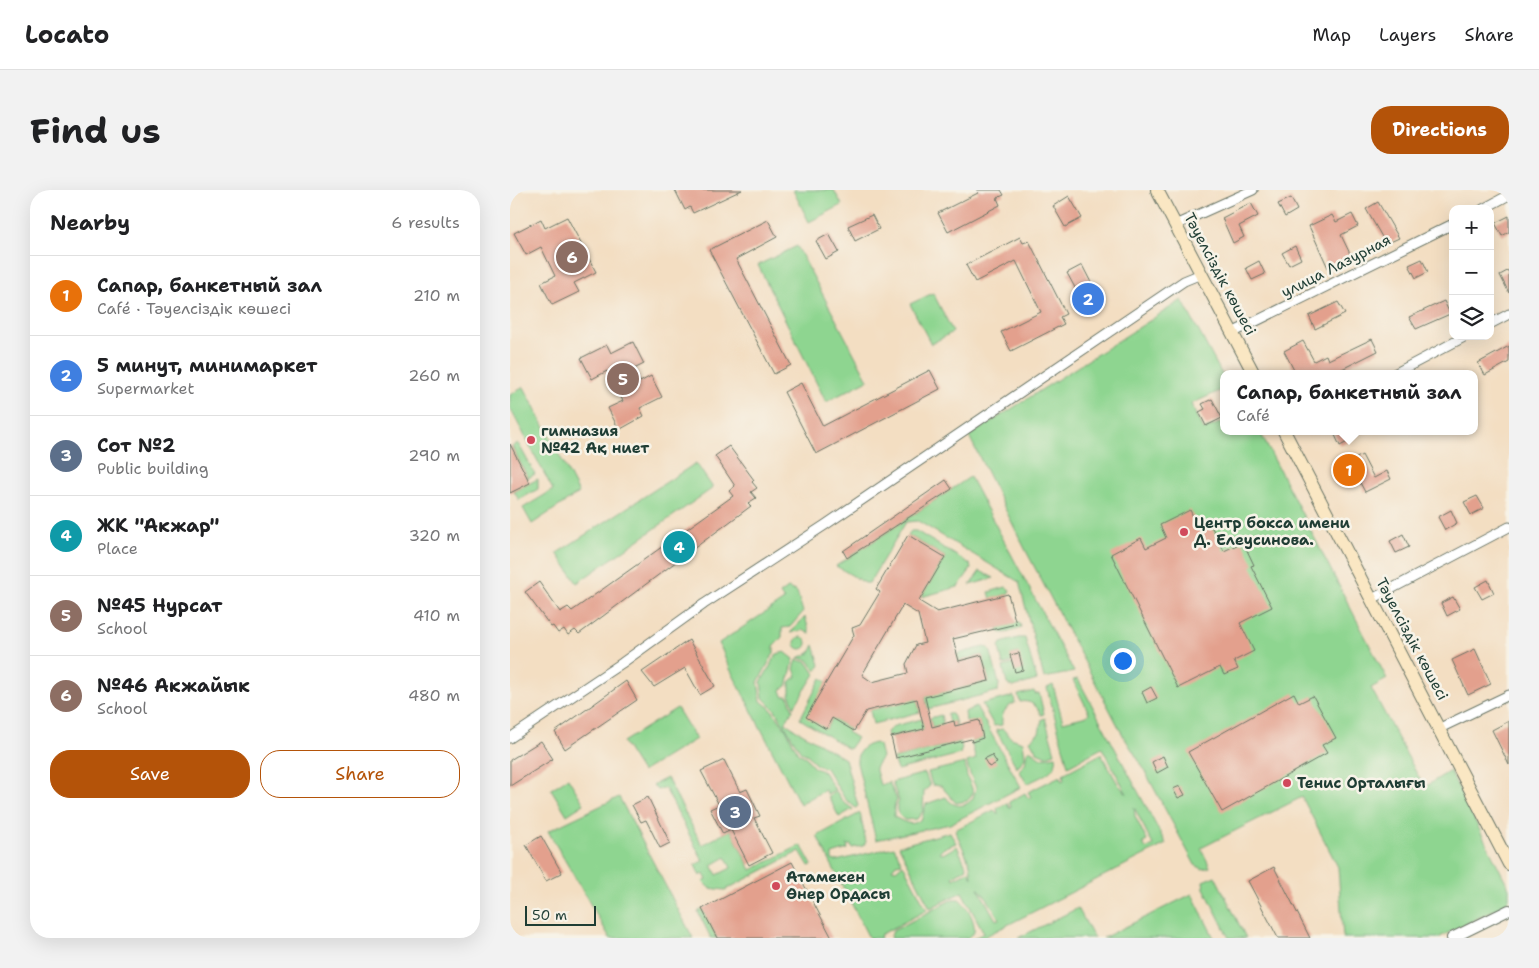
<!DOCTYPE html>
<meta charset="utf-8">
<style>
:root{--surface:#fff;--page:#f2f2f2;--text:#202124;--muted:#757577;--line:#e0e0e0;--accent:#b45309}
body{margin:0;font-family:"Shantell Sans",sans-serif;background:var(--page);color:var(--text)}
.controls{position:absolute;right:15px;top:15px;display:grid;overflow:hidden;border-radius:10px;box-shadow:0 5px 20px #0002}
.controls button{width:45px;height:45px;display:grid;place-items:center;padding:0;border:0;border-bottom:1px solid var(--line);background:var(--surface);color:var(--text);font:25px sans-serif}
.scale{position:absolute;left:15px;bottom:12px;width:71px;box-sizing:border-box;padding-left:5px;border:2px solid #1f3d34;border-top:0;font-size:14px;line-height:18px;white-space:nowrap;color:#1f3d34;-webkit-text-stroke:4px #f7f3e8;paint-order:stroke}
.you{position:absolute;left:612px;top:470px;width:18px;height:18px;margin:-12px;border:4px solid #fff;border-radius:50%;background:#1a73e8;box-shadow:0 0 0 8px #1a73e833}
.badge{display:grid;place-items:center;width:32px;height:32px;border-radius:50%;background:var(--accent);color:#fff;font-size:16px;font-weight:700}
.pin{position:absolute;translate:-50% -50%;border:2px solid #fff;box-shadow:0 1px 5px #0006}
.popup{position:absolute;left:710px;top:180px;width:258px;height:65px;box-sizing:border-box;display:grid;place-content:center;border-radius:10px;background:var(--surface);filter:drop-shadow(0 1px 4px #0005);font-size:16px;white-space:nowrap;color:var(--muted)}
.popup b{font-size:19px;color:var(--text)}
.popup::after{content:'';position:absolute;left:50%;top:100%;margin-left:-10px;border:10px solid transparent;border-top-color:var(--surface)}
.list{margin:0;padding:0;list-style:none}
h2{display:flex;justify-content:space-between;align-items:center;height:65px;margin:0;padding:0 20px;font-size:21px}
h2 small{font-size:16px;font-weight:400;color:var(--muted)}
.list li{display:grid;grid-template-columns:32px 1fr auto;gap:15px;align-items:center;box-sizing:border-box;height:80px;padding:0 20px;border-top:1px solid var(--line)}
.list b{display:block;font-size:19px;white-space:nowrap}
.list p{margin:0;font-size:16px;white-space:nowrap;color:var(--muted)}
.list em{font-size:16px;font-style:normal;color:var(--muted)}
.actions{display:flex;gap:10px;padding:15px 20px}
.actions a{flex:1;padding:11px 0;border:1px solid var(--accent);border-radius:20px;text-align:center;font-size:18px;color:var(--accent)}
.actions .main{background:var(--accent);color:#fff}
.icon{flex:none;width:28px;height:28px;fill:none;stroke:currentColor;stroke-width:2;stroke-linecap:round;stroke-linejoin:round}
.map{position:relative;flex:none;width:999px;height:748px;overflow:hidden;border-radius:20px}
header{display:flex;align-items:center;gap:30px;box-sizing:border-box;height:70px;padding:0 25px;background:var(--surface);border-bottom:1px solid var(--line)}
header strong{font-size:24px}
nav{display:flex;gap:28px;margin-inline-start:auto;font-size:18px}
.intro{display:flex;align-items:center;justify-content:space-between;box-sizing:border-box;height:120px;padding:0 30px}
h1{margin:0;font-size:35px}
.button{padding:12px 22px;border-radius:20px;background:var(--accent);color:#fff;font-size:18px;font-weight:700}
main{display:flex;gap:30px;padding:0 30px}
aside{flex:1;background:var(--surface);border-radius:20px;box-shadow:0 5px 20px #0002}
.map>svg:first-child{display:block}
</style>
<header>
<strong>Locato</strong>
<nav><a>Map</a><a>Layers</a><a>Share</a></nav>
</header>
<div class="intro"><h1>Find us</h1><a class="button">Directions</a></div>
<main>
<aside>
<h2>Nearby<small>6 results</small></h2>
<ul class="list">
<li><span class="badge" style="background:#e8710a">1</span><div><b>Сапар, банкетный зал</b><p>Café · Тәуелсіздік көшесі</p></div><em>210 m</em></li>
<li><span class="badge" style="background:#3f7fe0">2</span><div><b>5 минут, минимаркет</b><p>Supermarket</p></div><em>260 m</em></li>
<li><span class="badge" style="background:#5c6f8a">3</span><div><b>Сот №2</b><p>Public building</p></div><em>290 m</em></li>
<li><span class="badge" style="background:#0f9aa8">4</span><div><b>ЖК &quot;Акжар&quot;</b><p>Place</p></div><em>320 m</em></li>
<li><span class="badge" style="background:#8d6e63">5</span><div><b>№45 Нурсат</b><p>School</p></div><em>410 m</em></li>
<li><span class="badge" style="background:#8d6e63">6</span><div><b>№46 Акжайык</b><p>School</p></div><em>480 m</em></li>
</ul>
<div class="actions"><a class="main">Save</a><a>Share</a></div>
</aside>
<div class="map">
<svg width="999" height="748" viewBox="0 0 999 748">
<rect width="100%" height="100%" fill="#f7f3e8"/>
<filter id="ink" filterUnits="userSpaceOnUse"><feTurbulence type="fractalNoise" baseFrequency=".02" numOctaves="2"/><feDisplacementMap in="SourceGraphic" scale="10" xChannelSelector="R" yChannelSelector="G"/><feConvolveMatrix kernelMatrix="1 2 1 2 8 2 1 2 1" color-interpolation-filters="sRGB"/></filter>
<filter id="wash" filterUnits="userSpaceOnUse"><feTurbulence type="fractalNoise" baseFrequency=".0096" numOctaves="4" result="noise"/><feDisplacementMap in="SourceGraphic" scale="20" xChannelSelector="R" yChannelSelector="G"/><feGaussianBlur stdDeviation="1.12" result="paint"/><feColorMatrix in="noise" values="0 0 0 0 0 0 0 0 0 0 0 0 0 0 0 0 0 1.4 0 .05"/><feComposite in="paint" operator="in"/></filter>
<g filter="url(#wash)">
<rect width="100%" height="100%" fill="#f3dec2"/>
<path fill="#8ed590" stroke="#568962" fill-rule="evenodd" d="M283,0h41l8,15 -33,17z
M287,56l71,134 -42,22 -68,-137z
M423,103l20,39 -22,12 -21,-40z
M672,110l42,78v11l-33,15 12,26 21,-9v10l36,1 127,247 -16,9 53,99 26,-16 59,117v11l-5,6 -66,33h-95l-5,-71 -36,-70 -101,51 9,19 -7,2 -8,-4 -54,-101 -17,-27 -99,-188 -56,-113z
M14,197l55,106 -47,31 -9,-16 30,-18 -43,-82v-13z
M8,253l17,31 -7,4 -16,-31z
M186,273l17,25 -136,95 -20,-30z
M460,287l104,195 -30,6 -25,-96 -101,-61 -12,1 -37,61h-4l-29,-17z
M28,289v10l-19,11 -5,-9z
M401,341h5l54,33 1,5 -13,18 -37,10 24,-40 -37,-22z
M470,381l14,7 -24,7z
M496,397l4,3 -2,4 -17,5 -2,-7z
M278,398l9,4 6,20 -13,15 -8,1v9l-8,9v7l-16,29 3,19 10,8 15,20 12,24 8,4 7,10 11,5 11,18 -8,4 -2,-4 -25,14 -70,-135 -11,-26 65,-43 -4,-6z
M295,427l5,17 -7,-4 -13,3z
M509,432l2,5c-6,3 -16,8 -22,5l-1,-4z
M285 453a6 6 0 1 1 12 0a6 6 0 1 1-12 0Z
M508,448h7l12,42 -24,7 -6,-3 -4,-17 10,-3 10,6 -5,-17 -7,2 1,7 -9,3 -4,-18 2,-4z
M304,455l6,20 -4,6 -8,-11 -10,-2 12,-5z
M474,457l5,1 2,5 8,31 -1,7 -70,18 -3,-12 64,-16 -7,-26 -23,6 -2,-7z
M275,462l9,7 -7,27 -6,4 2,6h5l5,14 -8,13 60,36 13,47 -2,2 -11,-9 -19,-31 -10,-3 -8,-10 -7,-3 -26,-42 -12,-12 -2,-16 16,-28z
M287,470l10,2 8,12 -21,33 -4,-11v-14l7,-6 -3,-7z
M311,488l6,4 -1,47 6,-11 17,10 -2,4 10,6 -8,11 -49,-30z
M568,489l88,165 -184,94h-8l10,-5 -22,-41 -32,16 -31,-62 51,-14 6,11 -12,5 -5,5 4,1 14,-8 10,22 -15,9 1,2 16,-8 3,7 -2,-14 -15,-34 39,-20 4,4 -1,-6 10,-5 2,5 2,-1 -2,-5 16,-9 3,5 3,-1 -3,-5 32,-16 2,5 2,-1 -1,-6 38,-20 17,30 9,10 -25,-46 -34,18 -21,-78 6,-3 10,37 24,-6 2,-3 -16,-33zM624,617l19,38 -7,4 -3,-6 4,-2 -12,-25zM468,698l9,10 12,21 -3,1z
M524,501l1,3 4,-1 5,21 -3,1c-4,-10 -11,-15 -21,-13l-2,-7z
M504,506l1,7c-10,4 -14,11 -13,22l-8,1 -12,-22z
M407,509l3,13 -47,12 -3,-14z
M466,516l45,81 -71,37 -74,16 -19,-77c-1,-12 8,-18 18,-20l4,2 3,12 -7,10 5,18 9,-3 8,18 -3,7v10c11,5 18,11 28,1l4,-14 20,-7c7,11 20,11 27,1l3,-10c-4,-10 -8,-17 -9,-26l9,-3 -5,-17 12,-4 -4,-17h-13l-1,-9z
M167,518l19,31 -54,33 -19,-30z
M437,524h5l2,3 8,31 -2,6 -63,16 -4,-11 66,-17 -5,-20 -5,1z
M431,525l2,9 -11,3 -2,-9z
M535,528l10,35 -9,3 -9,-4 -7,-12 9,-7 3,-14z
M412,529l2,10 -36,8 -1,-5 7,-6z
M493,539l8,9 12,4 2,15 -8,11 -21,-38z
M520,560l11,8 15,-2c3,16 -17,21 -29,28l-8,-14 6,-6 2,-12z
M455,573c1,4 1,12 3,16 4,9 8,14 -1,22l-11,2 -15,-17 -9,-1 -4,-13z
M415,583l5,13 -6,5 -1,20 -6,8 -12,1c-7,-4 -11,-11 -6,-19l-7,-19z
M58,588l16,26 -17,11 -16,-26z
M157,588l35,67 29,-15 20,40 50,-25 11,20 -3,1 -9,-15 -75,39 -16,-2 -6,-6 4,-2 -3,-6 -4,2 -5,-11 8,-4 -38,-73 -8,2 -4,-5zM216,667l5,11 -14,7 -5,-10z
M326,601l7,11 10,7 -14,8 -11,-21z
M109,607l74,141h-83l-62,-107z
M350,623l6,29 -3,4 -11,2 -1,-3h-4l1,4 -16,5v6l4,1 58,-14 8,16 -6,1 -4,5 4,1 7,-6 24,46 -47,25 1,3h-12l-52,-102z
M705,686l31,62h-17l-25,-50 -1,-7z
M682,704l22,44h-111z
M443,709h6c8,6 19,26 14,35l-7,4h-76l3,-7z
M568,718l16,30h-76z
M192,719l15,29h-6l-13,-26z"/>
<g id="blocks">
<path fill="#e3a08d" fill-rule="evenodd" d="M165,0h67l-49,23 -3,-6 -5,3z
M467,0h24l3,5 -7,3 3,7 -52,27 -10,-19 40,-20z
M559,6l13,22 -17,9 -12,-21z
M781,8l6,12 -12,7 -7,-13z
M868,12l21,36 -13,6 -20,-35z
M741,13l7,13 -19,10 5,11 -11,6 -11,-25z
M842,24l6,12 -17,9 12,25 -24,10 -20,-44 23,-11 4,7z
M362,25l7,14 -24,12 -7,-15z
M999,26v16l-7,4 -7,-13z
M57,27l29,55 -22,11 5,9 -27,13 -11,-22 14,-7 -14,-29 -15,8 -12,-22 27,-14 4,9z
M258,30l9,17 -41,22 55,106 -17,9 -65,-124z
M319,44l10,18 -13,7 -10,-18z
M510,47l3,6 6,-2 37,73 -6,3 4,7 -53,27 -10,-19 40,-20 -25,-51 -41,21 -9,-17z
M785,56l6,13 -12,6 -7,-12z
M912,69l6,13 -12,6 -7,-13z
M749,71l6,13 -13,6 -6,-12z
M572,75l18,35 -14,8 -19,-35z
M999,80v23l-9,-18z
M934,111l6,13 -34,15 -7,-12z
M828,112l7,12 -30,15 -6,-13z
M862,149l6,12 -46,23h-36l-12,-23 19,-10 11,20 12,-6 2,5z
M123,152l11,22 -10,5 6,13 11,-6 11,21 -22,11 4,8 -25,14 -11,-22 15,-7 -16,-30 -15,8 -11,-21 26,-13 4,8z
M999,156v16l-24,13 -7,-12z
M420,180l10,19 -124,65 -32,-62 17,-9 22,43z
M702,209l10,19 -16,8 -7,-14 6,-3 -3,-5z
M828,241h10l5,8 -13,7 -6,-13z
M0,254l20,39 -20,10z
M219,256l25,34 -2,2 5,6 -6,4 5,6 -8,5 3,3 -172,128 -4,-4 -7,5 -4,-6 -6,4 -5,-7 -2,1 -26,-35 14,-10 21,30 8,-5 4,4 66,-47 95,-68 -4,-5 6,-5 -20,-30z
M852,265l12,23 13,-7 4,8 -26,13 -16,-30z
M436,290l6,9 -105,69 -4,-7z
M967,306l7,12 -13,7 -7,-13z
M680,320l9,19 11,-5 14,27 19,-9 11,23 -3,1 21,41 -32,16 14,28 -20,10 4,8 -14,6 -4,-8 -42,21 -67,-134 30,-16 5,10 20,-10 -6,-13z
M941,320l6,13 -12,7 -7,-13z
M893,344l6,13 -13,6 -6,-12z
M398,345l37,22 -26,44 18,11 71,-18 8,30 -63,15 6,22 23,-6 7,26 -64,16 7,30 22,-6 1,5 24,-6 4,18 -11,4 -1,-3 -75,19 -5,-21 33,-8 -7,-30 -51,12 -12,20 -22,-13 -6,11 -20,-12 48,-82 -2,-7 8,-3 20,-33 -4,-3zM393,415l15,9 7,29 -9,2 -10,19 2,9 -36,9 -10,-7z
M978,390l6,13 -12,6 -7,-12z
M943,407l7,12 -13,7 -6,-13z
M179,450l26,46 -15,9 -15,-27 -31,19 -12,-15z
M965,459l16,35 -23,11 -16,-35z
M509,463l4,17 -8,2 -5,-17z
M116,491l11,19 -72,49 -10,-17z
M641,497l6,11 -10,5 -5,-11z
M784,503l5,10 14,-7 23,42 -14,7 5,8 -105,59 -34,-60z
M999,531v44l-17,-35z
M31,551l12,18 -43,27v-26z
M482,565l5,8 -8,4 -5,-8z
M653,566l5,11 -11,6 -5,-11z
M214,570l16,32 7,-3 13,27 -6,2 18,35 -23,12 -18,-35 -8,4 -13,-25 9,-4 -18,-34z
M670,596l5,9 -7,3 -5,-9z
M138,607l22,46 -10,5 -14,-28 -5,2 -9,-17z
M31,646l21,37 -16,8 -20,-36z
M282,672l40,76h-115l-15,-29z
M764,677l36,71h-32l-30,-57z"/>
</g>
</g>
<g filter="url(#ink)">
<use href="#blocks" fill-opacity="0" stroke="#697566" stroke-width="1"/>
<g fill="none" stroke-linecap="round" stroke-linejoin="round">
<defs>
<path id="minor" d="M973,19l26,-14
M665,35l78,-35
M980,134l19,-10
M722,143l221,-109
M884,184l72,-38
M862,409l137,-72
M930,538l69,-33
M0,548l112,-75 82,-59 121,-79 359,-244 17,-7"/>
<path id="tertiary" d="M942,748l57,-28"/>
<path id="secondary" d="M647,0l97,184
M774,241l225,433"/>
</defs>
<use href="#minor" stroke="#697566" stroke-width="11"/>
<use href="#tertiary" stroke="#697566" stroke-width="12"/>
<use href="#secondary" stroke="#697566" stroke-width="14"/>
<use href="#minor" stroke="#fff" stroke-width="9"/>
<use href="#tertiary" stroke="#fff" stroke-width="10"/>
<use href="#secondary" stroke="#fae7c3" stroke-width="12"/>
</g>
</g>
<g fill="#d1495b" stroke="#f7f3e8" stroke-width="2">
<circle cx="21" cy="250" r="5"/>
<circle cx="674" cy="342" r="5"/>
<circle cx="777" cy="593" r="5"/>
<circle cx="266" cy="696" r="5"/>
</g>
<g text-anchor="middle" stroke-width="5" stroke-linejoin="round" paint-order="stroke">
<g font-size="15" fill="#1f3d34" stroke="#f7f3e8">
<text transform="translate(826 76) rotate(-27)" y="5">улица Лазурная</text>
<text transform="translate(710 84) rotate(62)" y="5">Тәуелсіздік көшесі</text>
<text transform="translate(902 449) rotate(62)" y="5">Тәуелсіздік көшесі</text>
</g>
<g font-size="15" font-weight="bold" fill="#1f3d34" stroke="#f7f3e8" text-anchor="start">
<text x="31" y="246">гимназия<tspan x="31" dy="17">№42 Ақ ниет</tspan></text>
<text x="684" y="338">Центр бокса имени<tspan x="684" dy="17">Д. Елеусинова.</tspan></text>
<text x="787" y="598">Тенис Орталығы</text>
<text x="276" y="692">Атамекен<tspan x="276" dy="17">Өнер Ордасы</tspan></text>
</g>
</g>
</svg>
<div class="controls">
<button>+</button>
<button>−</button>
<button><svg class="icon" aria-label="layers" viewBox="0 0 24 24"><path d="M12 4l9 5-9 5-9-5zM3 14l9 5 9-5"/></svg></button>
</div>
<div class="scale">50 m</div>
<div class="you"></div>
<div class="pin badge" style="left:839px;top:280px;background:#e8710a">1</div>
<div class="popup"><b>Сапар, банкетный зал</b>Café</div>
<div class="pin badge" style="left:578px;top:109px;background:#3f7fe0">2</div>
<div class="pin badge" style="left:225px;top:622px;background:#5c6f8a">3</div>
<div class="pin badge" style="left:169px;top:357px;background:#0f9aa8">4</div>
<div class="pin badge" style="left:113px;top:189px;background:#8d6e63">5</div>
<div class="pin badge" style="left:62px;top:67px;background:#8d6e63">6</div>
</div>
</main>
